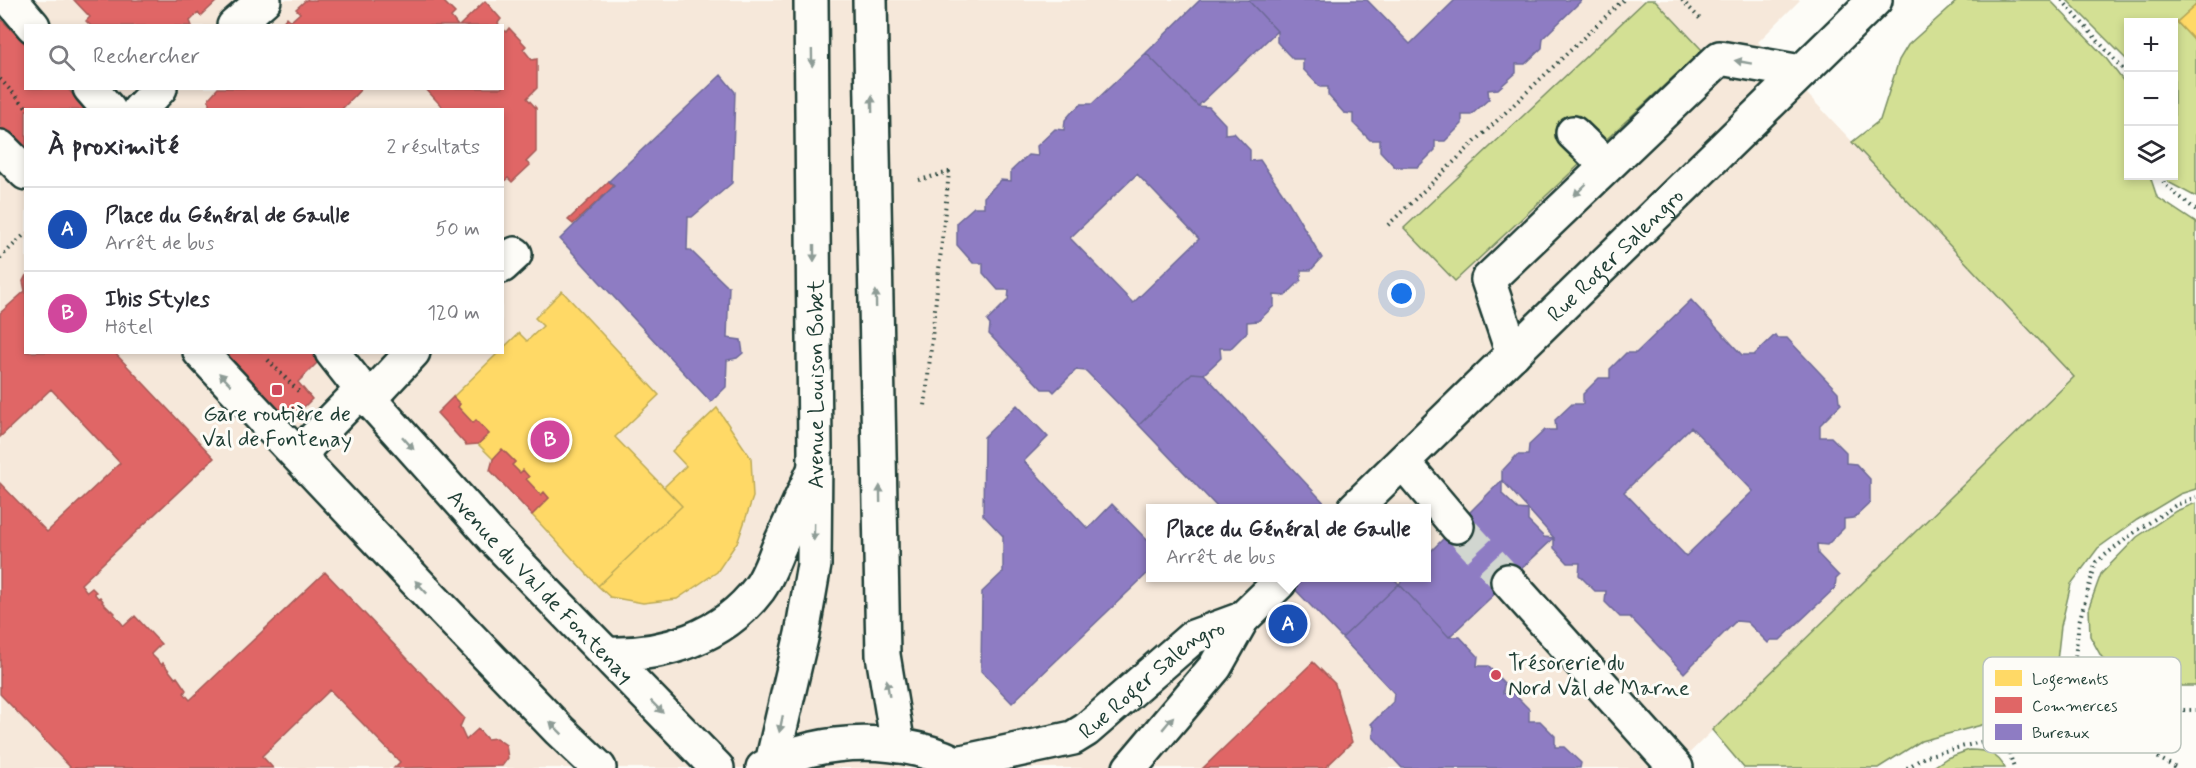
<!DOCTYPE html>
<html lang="fr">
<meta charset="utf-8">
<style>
:root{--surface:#fff;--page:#f2f2f3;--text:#2b2b33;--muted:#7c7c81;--line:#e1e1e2;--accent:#d1495b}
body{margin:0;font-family:Mynerve,sans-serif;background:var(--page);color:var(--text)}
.controls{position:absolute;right:18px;top:18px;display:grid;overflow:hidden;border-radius:0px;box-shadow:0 3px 9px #0003}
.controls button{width:54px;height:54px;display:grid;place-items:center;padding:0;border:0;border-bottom:2px solid var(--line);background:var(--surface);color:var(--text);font:30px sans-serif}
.you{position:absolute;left:1402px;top:294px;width:21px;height:21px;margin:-15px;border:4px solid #fff;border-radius:50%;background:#1a73e8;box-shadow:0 0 0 9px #1a73e833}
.badge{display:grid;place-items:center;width:39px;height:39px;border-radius:50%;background:var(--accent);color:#fff;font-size:20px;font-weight:700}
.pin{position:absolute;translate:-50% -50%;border:3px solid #fff;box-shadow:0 2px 6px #0006}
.popup{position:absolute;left:1146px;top:504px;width:285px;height:78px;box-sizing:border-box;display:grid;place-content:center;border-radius:0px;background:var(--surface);filter:drop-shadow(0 2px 4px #0005);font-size:20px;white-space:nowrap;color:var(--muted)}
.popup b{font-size:22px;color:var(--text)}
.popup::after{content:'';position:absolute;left:50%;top:100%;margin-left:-12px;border:12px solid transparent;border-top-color:var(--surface)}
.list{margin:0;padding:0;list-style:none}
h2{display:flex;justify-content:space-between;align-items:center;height:78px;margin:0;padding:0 24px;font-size:26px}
h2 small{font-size:20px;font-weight:400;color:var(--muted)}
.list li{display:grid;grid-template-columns:39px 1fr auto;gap:18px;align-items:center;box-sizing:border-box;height:84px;padding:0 24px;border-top:2px solid var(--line)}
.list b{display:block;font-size:22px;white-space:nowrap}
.list p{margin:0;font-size:20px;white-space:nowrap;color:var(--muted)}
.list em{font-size:20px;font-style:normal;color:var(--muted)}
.icon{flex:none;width:33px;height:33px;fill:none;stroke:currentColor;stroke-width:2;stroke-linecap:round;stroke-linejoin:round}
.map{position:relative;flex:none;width:2196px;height:768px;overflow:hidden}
.search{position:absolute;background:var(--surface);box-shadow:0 3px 9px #0003;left:24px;top:24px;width:480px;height:66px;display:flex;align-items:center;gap:15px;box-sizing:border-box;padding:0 21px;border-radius:0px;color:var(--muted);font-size:22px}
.panel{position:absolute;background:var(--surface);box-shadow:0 3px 9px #0003;left:24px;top:108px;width:480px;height:246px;border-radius:0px}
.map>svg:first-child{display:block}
</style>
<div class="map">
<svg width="2196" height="768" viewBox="0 0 2196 768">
<rect width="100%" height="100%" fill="#fdfcf7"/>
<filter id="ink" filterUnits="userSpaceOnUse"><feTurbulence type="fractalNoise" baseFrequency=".0167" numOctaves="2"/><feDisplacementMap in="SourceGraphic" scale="12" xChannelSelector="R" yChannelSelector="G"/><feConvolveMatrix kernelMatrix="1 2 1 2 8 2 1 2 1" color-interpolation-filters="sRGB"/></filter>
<g filter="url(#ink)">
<path fill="#f6e8da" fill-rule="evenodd" d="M0,0h1800l-42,42 317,335 -401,391h-1674zM26,26h476v62h-476zM26,110h476v242h-476zM1150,508h276v70h-276z"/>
<path fill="#d3e094" stroke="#798e64" stroke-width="1.5" d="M1646,0h9l47,50 -247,231 -51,-53z
M1958,0h92l55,57 23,30v89h22l7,21 39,26v266l-16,5 -43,26 -39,28 -27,36 -10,42 -5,44 -16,28 -43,23 -76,20 -43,27h-134l-32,-38 362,-353 -222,-235 28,-22 19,-60 9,-15z
M2067,0h129v5l-19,17 19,20v155l-28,-15 -2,-6h8v-154h-46v39z
M2196,503v183h-16l-52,-8 -14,-6 -13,-16 -11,-20 -1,-29 12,-33 36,-37 39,-26z
M1969,750c17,0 28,3 36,18h-73l15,-10z"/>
<path fill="#ffd966" stroke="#bcaa57" stroke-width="1.5" d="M2196,5v37l-19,-20z
M562,291l97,104 -44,42 67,69 -84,80 -66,-71 17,-17 -5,-6 -3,3 -15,-16 3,-2 -6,-7 -3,3 -8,-8 3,-3 -13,-13 -9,10 -15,-15 11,-10 -13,-14 -3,3 -15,-16 2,-3 -7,-7 46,-45h3v-3l17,-16 8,8 16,-15 -8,-8z
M717,408l34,50 2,39 -15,44 -21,31 -40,27 -34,4 -33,-6 -12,-11 84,-80 -18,-19 22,-21 -14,-15z"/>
<path fill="#e06666" stroke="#a65a57" stroke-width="1.5" d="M74,0h144l-17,16 -3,-3 -8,8 2,5h-101l-5,-5 4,-4z
M306,0h136l13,13 -4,4 7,9h-179l8,-9 4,4 9,-8 -4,-4z
M485,1l16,18 -3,4 2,3h-41z
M0,18l26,27v43h41l20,22h-61v49l-26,-27z
M502,28l4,4 3,-4 17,18 -3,3 9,11 5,-1v29l-10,10 9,10v44l-10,10 4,3 -18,17 -4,-4 -6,5v-73h-57l-20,-22h77z
M218,88h144l-21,22h-132v-12z
M609,181l5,5 -41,38 -5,-4z
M26,275v77h88l100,106 -133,126 6,8 5,-4 4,4 -2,1 4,5 2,-1 3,4 -1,1 9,9 1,-1 3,3 -1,1 10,12 11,-10 26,28 -10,10 11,11 1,-2 12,15 2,-1 9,13 -2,3 6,7 135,-128 139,146 -4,9 6,13 12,-11 9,10 9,-1 10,7 2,13 -6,8 -108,2 6,-6 -70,-72 -68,66 11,12h-202l-71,-74v-211l47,49 73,-69 -69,-74 -51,48v-124l25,-22 -2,-10z
M212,352h107l4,5 -25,25 14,17 -28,28z
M453,397l7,7 -2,3 15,16 3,-3 13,14 -11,10 -12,1 -29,-32z
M502,449l13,13 -3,3 8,8 3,-3 6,7 -3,2 15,16 3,-3 5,6 -17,17 -42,-45 3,-11z
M1313,662l22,22 17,58 -27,26h-122z"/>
<path fill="#8e7cc3" stroke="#6d6998" stroke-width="1.5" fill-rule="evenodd" d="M1200,0h48l29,31 -79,75 -52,-53z
M1248,0h119l43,44 45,-44h127l-39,38 -1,10 -17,16h-9v9l-18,16 -10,1 1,9 -18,16h-9v9l-17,17h-10v9l-17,17h-23l-15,-16v-11h-10l-17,-17v-9l-9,-1 -16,-18v-8h-8l-17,-18v-10h-10l-6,-6 -10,-11v-11z
M1146,53l52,53 11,1 16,17v10l9,-1 16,17v11l10,-1 28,41 34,57 -11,12h-10v10l-16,16 -11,-1v11l-16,15 -11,1v10l-16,16h-11l1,10 -17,16 -12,-1 -53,52 -53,-54 -10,-1 -22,22 -3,-3h-9l-53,-55 1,-9 -3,-4 21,-21 1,-10h-11l-15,-17v-10h-10l-16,-18v-23l17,-15h10v-10l17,-17 10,1v-10l17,-16 10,1 -1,-10 18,-17 9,1 1,-10 6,-7 10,-9h11zM1137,174l62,65 -66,64 -63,-65z
M721,75l14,17 -3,91 -40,34h-4l-1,33h3l36,35 3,1 -2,52 14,2 2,13 -6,5 -10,2 -1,27 -15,15 -151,-163 54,-53 -5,-5z
M1691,300l51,55h12l21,-20 2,3h10l51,54 1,9 2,3 -21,21v12h11l15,15v11l10,1 14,15v24l-16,15 -10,1v9l-17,17 -10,-1 1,10 21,22 -3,3 -1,9 -55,52h-9l-3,3 -21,-21 -11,-1 -52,52 -54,-56h-10l-15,-15 1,-11h-11l-16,-16 1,-12h-12l-14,-15v-10l-10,-1 -16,-16v-11l-10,-1 -16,-15v-23l15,-16h11l1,-10 16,-15h11l-1,-10 17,-16h11v-10l16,-16h11v-9l16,-16h10zM1691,427l62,64 -67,65 -62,-64z
M1192,373l12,1 125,134h-111l-79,-83z
M1017,405l31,32 -24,24 64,68 24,-25 38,39v28l-138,132 -31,-32 1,-79 21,-20v-36l-20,-21 1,-78z
M1502,480l52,58 -105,99 -50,-53 6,-6h21v-22z
M1284,578h109l6,6 -57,54z
M1399,584l50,53h11l18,19 -1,10h11l16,17 -1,10 11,1 15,15v12h11l15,15v11h9l17,16 -1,5h-178l-29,-31 1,-10 -3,-3 22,-22 1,-9 -52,-55z"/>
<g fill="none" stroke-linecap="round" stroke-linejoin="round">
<path stroke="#d1d6d0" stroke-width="33" stroke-dasharray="33 16" stroke-linecap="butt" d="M1457,526l51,55"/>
<defs>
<g id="minor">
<path d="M11,0l22,26"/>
<path d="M234,26l30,-26"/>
<path d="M90,88l19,22"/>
<path d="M139,110l21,-22"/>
<path d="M1573,133l33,32"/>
<path d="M0,147l26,26"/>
<path d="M502,266l13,-12"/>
<path d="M200,352l232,246 127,132 40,38"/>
<path id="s1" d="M332,352l37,47 127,142 221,227"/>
<path d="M1513,354l-25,-74 232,-222 81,14"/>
<path d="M369,399l44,-47"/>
<path d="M1403,462l54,64"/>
<path d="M309,468c-5,-10 -6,-15 0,-24l43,-44 6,-4 11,3"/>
<path id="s2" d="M1355,508l520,-508"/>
<path d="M1508,581l168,187"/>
<path d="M606,654c58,2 117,-17 153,-65 9,-12 14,-28 20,-42 12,-26 24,-52 36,-79"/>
<path id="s3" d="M957,763l116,-25 13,-8 107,-93 49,-18"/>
<path d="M1130,768l85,-101 27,-48 37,-36"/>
</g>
<path id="major" d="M870,0l13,655 15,91
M772,763l30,-129 12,-69 1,-114 -4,-451
M763,768c56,-33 147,-33 202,0"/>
</defs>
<use href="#minor" stroke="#1f3d34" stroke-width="38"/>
<use href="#major" stroke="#1f3d34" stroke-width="38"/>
<path stroke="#1f3d34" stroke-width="4" stroke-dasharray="1.5 4.5" stroke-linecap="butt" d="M1682,0l20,21
M2062,0l66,75
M0,79l29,31
M2161,176l4,9 31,25
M919,180l30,-8 -24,234
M1388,225l235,-225
M0,258l26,-25
M268,360l32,33
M2069,711l72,15 31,-16h24
M2141,726l16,31 19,11
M2004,736l10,32
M1907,768l19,-12 78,-20 65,-25 10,-89 17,-60 39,-30 41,-27 20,-8"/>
<use href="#minor" stroke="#fdfcf7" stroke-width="33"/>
<use href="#major" stroke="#fdfcf7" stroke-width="33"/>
</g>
<defs><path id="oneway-solid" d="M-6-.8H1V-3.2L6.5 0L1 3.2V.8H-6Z" transform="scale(1.5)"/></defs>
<g fill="#8e9c96">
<use href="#oneway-solid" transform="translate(812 58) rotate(89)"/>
<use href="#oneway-solid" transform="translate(1743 62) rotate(-170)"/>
<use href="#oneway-solid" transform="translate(872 104) rotate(-91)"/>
<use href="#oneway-solid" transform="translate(1580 190) rotate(136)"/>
<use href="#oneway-solid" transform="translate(814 253) rotate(90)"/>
<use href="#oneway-solid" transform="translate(876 299) rotate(-91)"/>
<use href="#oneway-solid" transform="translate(225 379) rotate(-134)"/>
<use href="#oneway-solid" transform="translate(408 443) rotate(48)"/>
<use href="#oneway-solid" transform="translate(880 494) rotate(-91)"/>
<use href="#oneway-solid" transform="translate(814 532) rotate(91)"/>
<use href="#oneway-solid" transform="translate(421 587) rotate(-133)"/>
<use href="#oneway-solid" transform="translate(888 688) rotate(-99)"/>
<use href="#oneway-solid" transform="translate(657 707) rotate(45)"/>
<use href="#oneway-solid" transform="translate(1168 723) rotate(-50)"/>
<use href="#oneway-solid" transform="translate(781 724) rotate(102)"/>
<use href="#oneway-solid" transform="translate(556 728) rotate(-135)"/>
</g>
</g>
<g fill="#d1495b" stroke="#fdfcf7" stroke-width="2">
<rect x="271" y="384" width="12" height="12" rx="3"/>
<circle cx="1496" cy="675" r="6"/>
</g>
<g text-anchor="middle" stroke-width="6" stroke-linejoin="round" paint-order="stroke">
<g font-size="22" fill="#1f3d34" stroke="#fdfcf7">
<text dy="8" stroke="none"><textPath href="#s2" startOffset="363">Rue Roger Salengro</textPath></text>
<text transform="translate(815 384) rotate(-90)" y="8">Avenue Louison Bobet</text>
<text dy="8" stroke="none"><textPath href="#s1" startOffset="314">Avenue du Val de Fontenay</textPath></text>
<text dy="8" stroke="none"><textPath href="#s3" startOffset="218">Rue Roger Salengro</textPath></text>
</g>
<g font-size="22" fill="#1f3d34" stroke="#fdfcf7">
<text x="277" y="421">Gare routière de<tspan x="277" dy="25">Val de Fontenay</tspan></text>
<text x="1508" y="670" text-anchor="start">Trésorerie du<tspan x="1508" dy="25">Nord Val de Marne</tspan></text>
</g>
</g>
<rect x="1983" y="657" width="198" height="96" rx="9" fill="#fdfcf7" stroke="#bac3bc" stroke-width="1.5"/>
<rect x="1995" y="670" width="27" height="16" fill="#ffd966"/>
<rect x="1995" y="697" width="27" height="16" fill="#e06666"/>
<rect x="1995" y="724" width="27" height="16" fill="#8e7cc3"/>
<g font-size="16" fill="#1f3d34">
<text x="2032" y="684">Logements</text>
<text x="2032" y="711">Commerces</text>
<text x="2032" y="738">Bureaux</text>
</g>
</svg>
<div class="controls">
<button>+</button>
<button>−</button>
<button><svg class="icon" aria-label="layers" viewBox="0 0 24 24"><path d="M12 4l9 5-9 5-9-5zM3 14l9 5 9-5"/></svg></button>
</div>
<div class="you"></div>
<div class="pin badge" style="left:1288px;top:624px;background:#1a4fb4">A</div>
<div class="popup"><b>Place du Général de Gaulle</b>Arrêt de bus</div>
<div class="pin badge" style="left:550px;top:440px;background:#d1479c">B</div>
<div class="search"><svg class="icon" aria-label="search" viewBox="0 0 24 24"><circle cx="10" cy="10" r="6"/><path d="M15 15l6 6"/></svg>Rechercher</div>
<section class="panel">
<h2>À proximité<small>2 résultats</small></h2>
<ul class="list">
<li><span class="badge" style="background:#1a4fb4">A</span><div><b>Place du Général de Gaulle</b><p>Arrêt de bus</p></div><em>50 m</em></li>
<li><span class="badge" style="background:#d1479c">B</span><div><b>Ibis Styles</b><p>Hôtel</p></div><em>120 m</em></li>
</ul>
</section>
</div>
